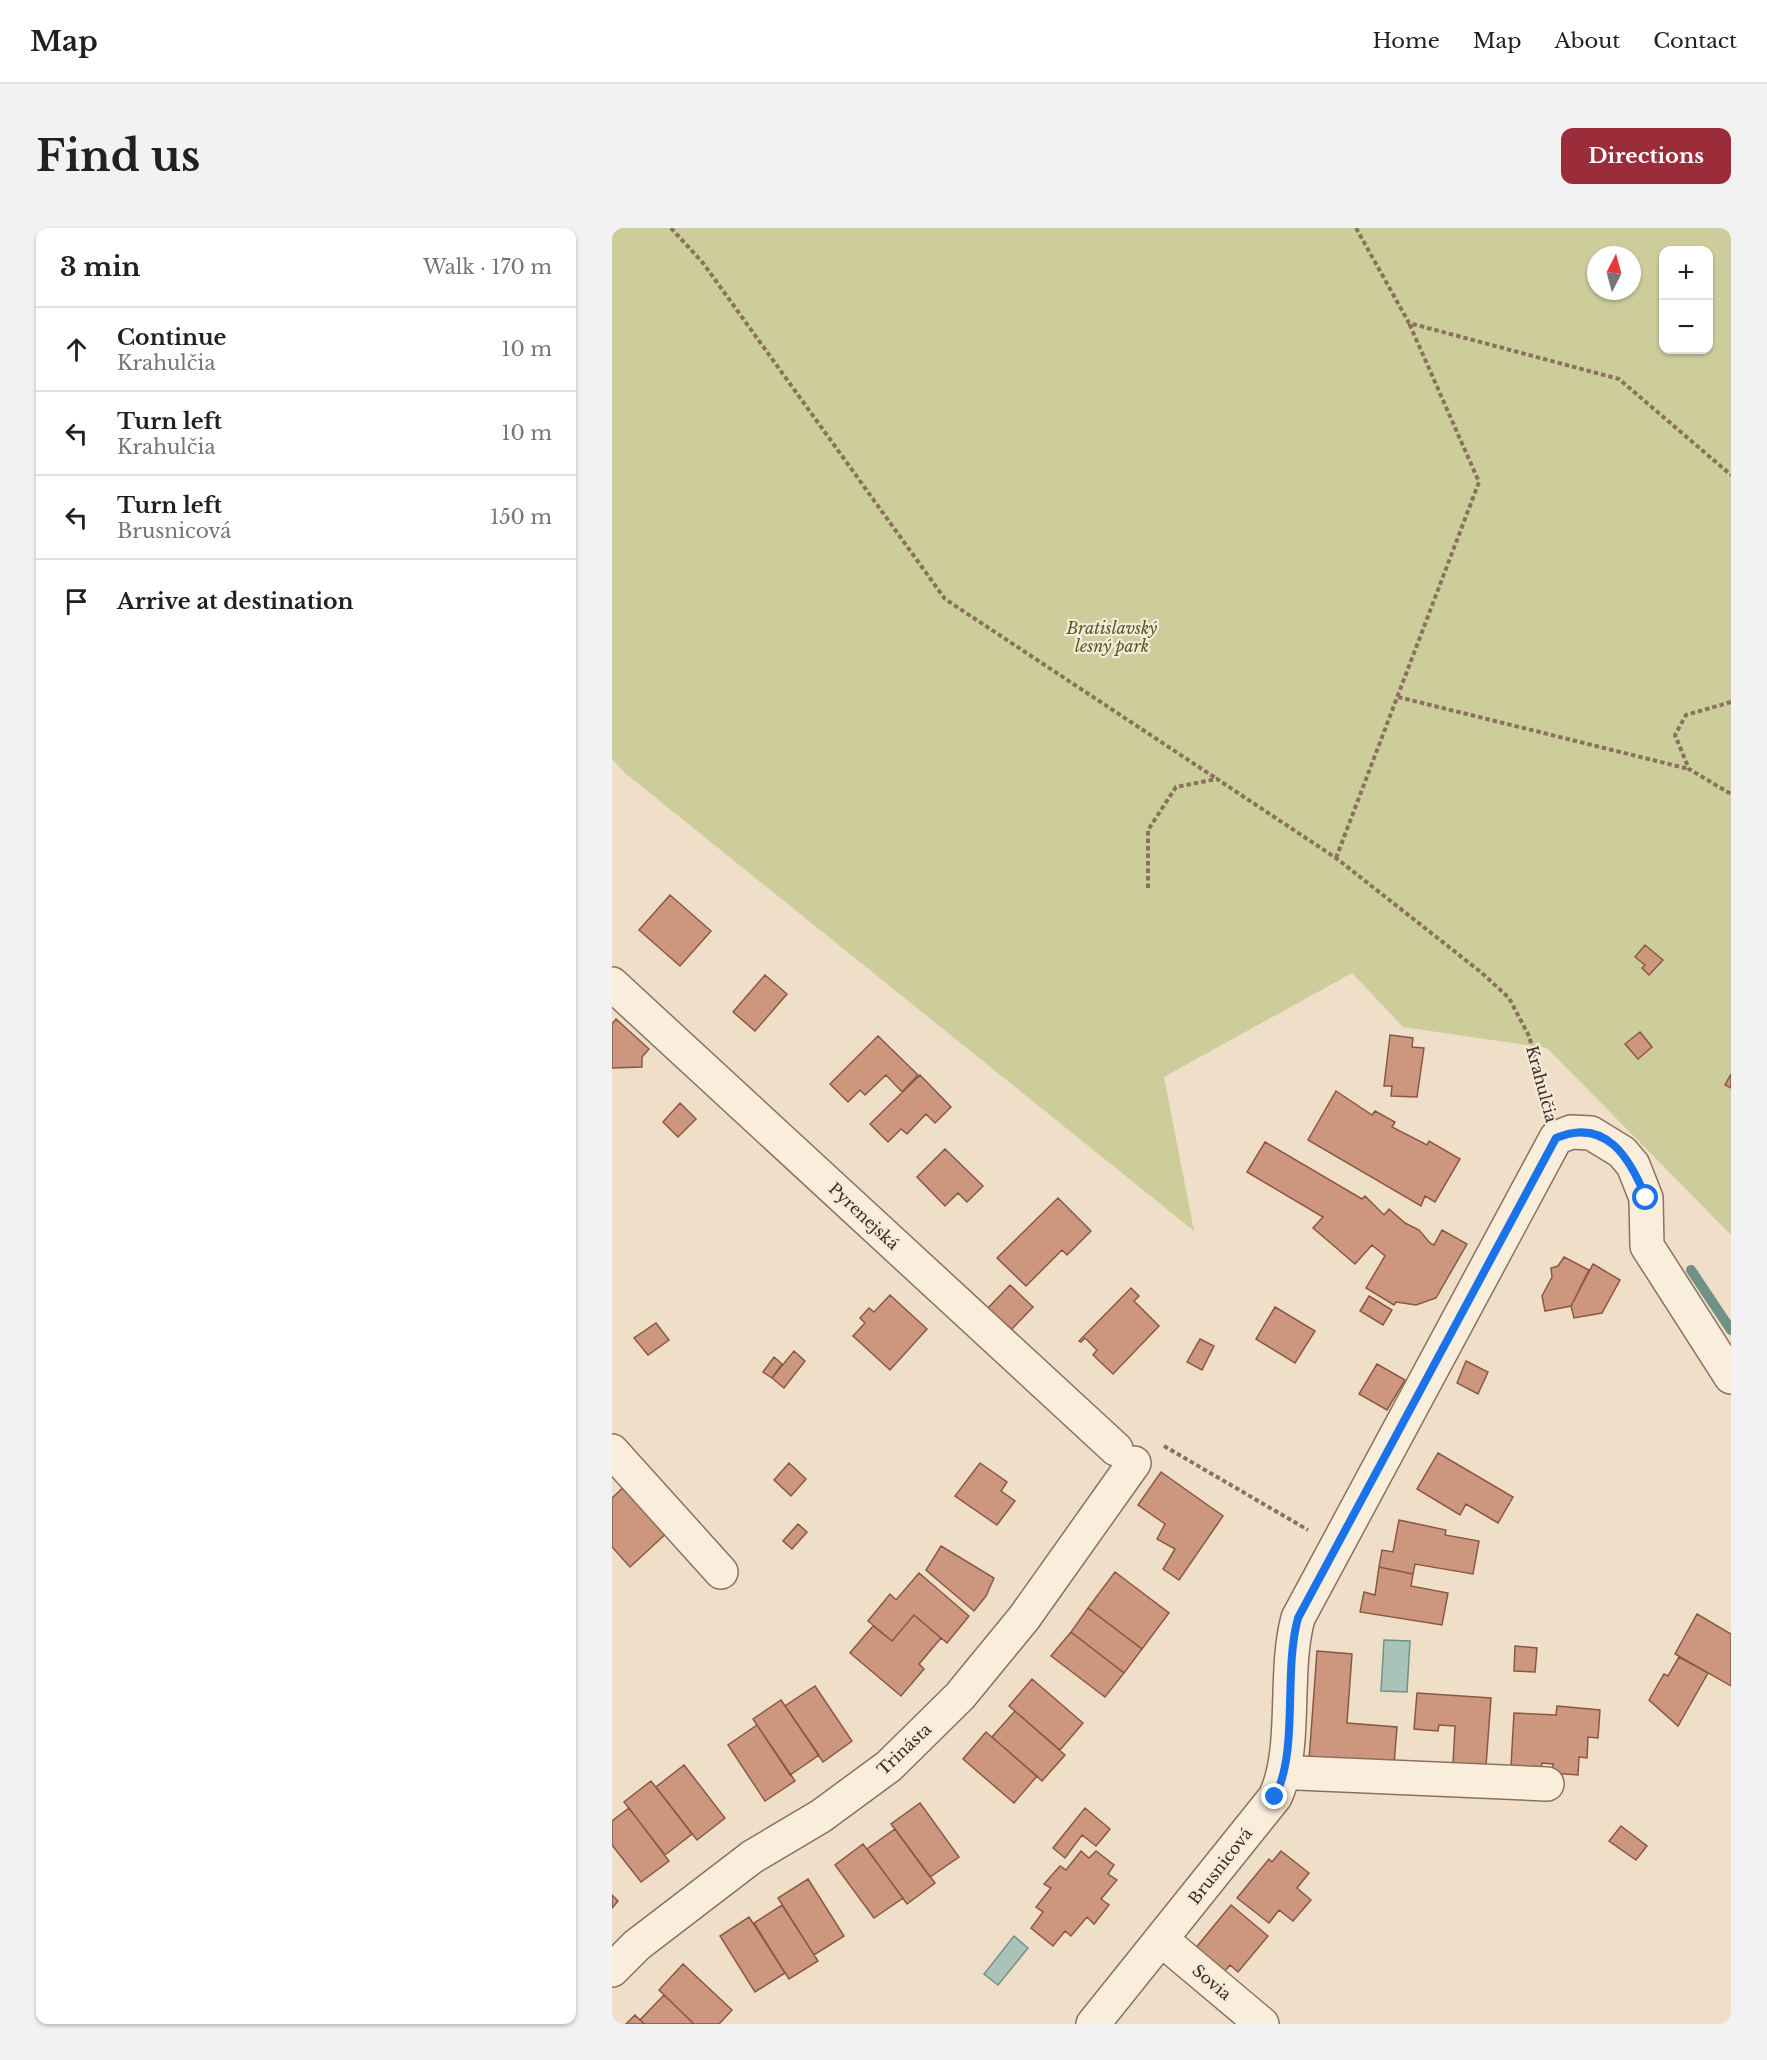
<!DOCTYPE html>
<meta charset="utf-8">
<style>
:root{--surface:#fff;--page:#f2f2f2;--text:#202124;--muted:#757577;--line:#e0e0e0;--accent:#9b2d3a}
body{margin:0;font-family:"Libre Baskerville",serif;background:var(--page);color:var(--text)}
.controls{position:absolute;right:18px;top:18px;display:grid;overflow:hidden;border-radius:12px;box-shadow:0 2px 4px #0004}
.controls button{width:54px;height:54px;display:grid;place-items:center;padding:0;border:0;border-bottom:2px solid var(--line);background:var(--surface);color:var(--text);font:30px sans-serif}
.compass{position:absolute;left:975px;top:18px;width:54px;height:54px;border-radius:50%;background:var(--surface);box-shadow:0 2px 4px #0004;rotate:6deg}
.stop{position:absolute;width:18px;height:18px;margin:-14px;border:4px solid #1a73e8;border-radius:50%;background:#fff}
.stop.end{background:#1a73e8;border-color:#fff;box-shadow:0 2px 6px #0008}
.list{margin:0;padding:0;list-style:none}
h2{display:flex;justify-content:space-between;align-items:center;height:78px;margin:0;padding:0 24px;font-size:26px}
h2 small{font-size:20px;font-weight:400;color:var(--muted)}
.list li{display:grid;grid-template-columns:39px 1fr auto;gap:18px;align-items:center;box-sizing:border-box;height:84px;padding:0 24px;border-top:2px solid var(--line)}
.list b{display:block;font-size:22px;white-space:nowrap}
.list p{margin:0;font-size:20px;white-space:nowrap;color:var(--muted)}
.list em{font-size:20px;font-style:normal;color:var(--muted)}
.icon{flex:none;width:33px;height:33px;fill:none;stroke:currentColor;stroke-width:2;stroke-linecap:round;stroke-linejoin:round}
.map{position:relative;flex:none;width:1119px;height:1796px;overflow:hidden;border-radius:12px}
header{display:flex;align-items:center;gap:36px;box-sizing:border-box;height:84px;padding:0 30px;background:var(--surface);border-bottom:2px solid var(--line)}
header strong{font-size:28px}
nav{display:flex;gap:33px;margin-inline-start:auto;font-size:21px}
.intro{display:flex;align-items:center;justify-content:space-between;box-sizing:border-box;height:144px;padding:0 36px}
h1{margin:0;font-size:42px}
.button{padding:15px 27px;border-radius:12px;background:var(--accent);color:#fff;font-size:21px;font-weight:700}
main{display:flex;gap:36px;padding:0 36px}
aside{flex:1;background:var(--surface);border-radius:12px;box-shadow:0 2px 4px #0004}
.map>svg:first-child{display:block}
</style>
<header>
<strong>Map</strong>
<nav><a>Home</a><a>Map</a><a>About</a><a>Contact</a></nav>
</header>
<div class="intro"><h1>Find us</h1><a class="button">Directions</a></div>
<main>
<aside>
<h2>3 min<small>Walk · 170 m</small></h2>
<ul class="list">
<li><svg class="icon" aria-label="ahead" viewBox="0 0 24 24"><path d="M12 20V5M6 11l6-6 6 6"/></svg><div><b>Continue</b><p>Krahulčia</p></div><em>10 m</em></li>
<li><svg class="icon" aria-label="left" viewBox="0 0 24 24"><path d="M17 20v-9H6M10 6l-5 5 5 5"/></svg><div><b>Turn left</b><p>Krahulčia</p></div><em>10 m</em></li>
<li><svg class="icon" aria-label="left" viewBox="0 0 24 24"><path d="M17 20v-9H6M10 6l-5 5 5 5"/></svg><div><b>Turn left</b><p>Brusnicová</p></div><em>150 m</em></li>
<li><svg class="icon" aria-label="arrive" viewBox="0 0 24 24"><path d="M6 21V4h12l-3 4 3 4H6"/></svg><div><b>Arrive at destination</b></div></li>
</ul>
</aside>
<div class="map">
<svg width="1119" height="1796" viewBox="0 0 1119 1796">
<rect width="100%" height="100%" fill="#efdfc9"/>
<path fill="#cdcd9c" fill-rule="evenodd" d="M0,0h1119v1007l-184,-187 -144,-21 -51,-54 -188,104 30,154 -569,-458 -13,-14zM1052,22h44v100h-44zM984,27h36v36h-36z"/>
<path fill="#a9c3b9" stroke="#709286" stroke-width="1.5" d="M772,1412l26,1 -3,51 -26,-1z
M402,1708l14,12 -30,37 -14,-11z"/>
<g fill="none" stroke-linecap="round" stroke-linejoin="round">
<path stroke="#709286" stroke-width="10" d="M1079,1042l40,60"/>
</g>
<path fill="#cd977f" stroke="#8b5743" stroke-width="1.5" d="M58,667l41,36 -31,35 -41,-36z
M1033,717l18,15 -14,15 -7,-7 3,-3 -10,-8z
M153,747l22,19 -32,37 -22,-19z
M4,791l33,30 -7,8v10l-30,1v-44z
M1028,804l12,15 -14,12 -13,-15z
M778,807l23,3 -1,9 12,1 -7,49 -26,-1 1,-10h-8z
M266,808l40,39 -16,17 -16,-17 -21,20 -5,-5 -12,12 -18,-18z
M1119,846v14l-6,-3z
M308,847l31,32 -16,16 -9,-9 -19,20 -6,-5 -13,13 -18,-18z
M724,863l36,24 3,-4 20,11 -3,5 35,18 2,-4 31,18 -25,43 -10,-6 -4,10 -113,-66z
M68,875l16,16 -18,18 -15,-15z
M653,914l97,57 3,-3 19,19 5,-6 16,14 14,7 11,13 4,2 8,-15 25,14 -31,54 -20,7 -20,-3 -2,3 -28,-17 19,-32 -13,-11 -17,19 -42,-36 10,-11 -76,-45z
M333,921l38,37 -16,16 -9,-9 -13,13 -28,-29z
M446,970l33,33 -24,24 -5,-5 -36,36 -29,-28z
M952,1029l25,13 -18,36 -26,5 -3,-15 10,-19 -1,-9 7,-2z
M981,1036l27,16 -18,33 -28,5 -3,-12z
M398,1057l23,22 -22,23 -23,-22z
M519,1060l8,8 -5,5 25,25 -46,48 -20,-19 4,-5 -12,-12 -4,4 -2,-1z
M278,1067l37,34 -37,41 -37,-34 12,-13 -5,-5 9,-10 5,4z
M757,1068l23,14 -9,15 -23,-14z
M663,1079l40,24 -20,32 -39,-24z
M44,1095l13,17 -21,15 -14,-17z
M588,1111l14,7 -12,24 -15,-8z
M182,1123l11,10 -21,27 -12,-10z
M162,1129l8,7 -10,14 -9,-6z
M854,1133l22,11 -10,22 -21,-11z
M765,1136l28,16 -18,30 -28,-16z
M826,1225l75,44 -15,26 -32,-19 -6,11 -43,-26z
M177,1235l17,16 -15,17 -17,-16z
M368,1235l27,19 -6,9 14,10 -18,24 -42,-29z
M549,1244l62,44 -44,64 -16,-11 12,-20 -18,-10 8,-15 -27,-19z
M15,1256l43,46 -40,37 -18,-20v-49z
M787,1292l47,10 -1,5 34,6 -6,33 -58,-10 -2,10 -34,-7 3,-17 11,2z
M186,1296l9,8 -15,17 -9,-8z
M329,1318l53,32 -8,18 -12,15 -48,-41z
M767,1339l34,7 -2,12 37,7 -6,32 -82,-13 4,-20 11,3z
M503,1344l54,41 -27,36 -54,-41z
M307,1345l50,43 -22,27 -33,-28 -22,26 -24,-20 22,-27 6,6z
M476,1380l54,41 -18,24 -53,-41z
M1085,1386l34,20v52l-56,-32z
M302,1387l27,23 -22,26 5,5 -23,27 -51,-43 23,-27 19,15z
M459,1404l53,41 -19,24 -54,-41z
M903,1418l22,2 -2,24 -21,-1z
M705,1423l35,3 -5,69 50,4 -3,38 -85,-5z
M1067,1429l29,16 -30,53 -29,-26 15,-26 4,2z
M420,1451l51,44 -23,27 -51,-44z
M203,1458l37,55 -29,21 -38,-56z
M805,1465l74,5 -5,68 -33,-2 2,-38 -16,-1 -1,6 -24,-2z
M169,1472l38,55 -29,20 -37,-56z
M945,1478l43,4 -2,28 -10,-1 -1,21 -8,-1 -1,18 -26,-2 1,-9 -11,-1 -1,5 -30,-2 3,-53 42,2z
M403,1483l50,44 -23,26 -50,-44z
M145,1497l38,56 -30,20 -37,-56z
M374,1504l51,44 -23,27 -51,-44z
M72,1537l41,53 -28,22 -41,-53z
M39,1553l41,53 -27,21 -41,-53z
M308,1575l39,54 -29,20 -39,-53z
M17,1580l40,53 -28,21 -29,-37v-24z
M473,1580l25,21 -14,17 -14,-11 -17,23 -12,-10z
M1009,1598l26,20 -11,14 -27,-19z
M283,1601l40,54 -28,21 -40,-55z
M251,1616l40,54 -29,20 -39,-53z
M469,1623l8,7 7,-7 18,14 -6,9 9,6 -16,19 8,6 -15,19 -7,-7 -16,19 -6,-5 -12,15 -22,-18 12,-16 -7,-5 15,-19 -7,-4 16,-18 6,4z
M669,1623l28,22 -12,15 14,12 -18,21 -14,-11 -10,13 -32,-25 32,-39 3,3z
M196,1651l36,57 -30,19 -36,-57z
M0,1667l6,6 -6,7z
M170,1677l36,56 -29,18 -35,-56z
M619,1677l37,31 -30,36 -8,-7 -11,13 -29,-23z
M137,1689l36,56 -30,19 -35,-56z
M71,1736l49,46 -13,14h-25l-35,-34z
M52,1767l30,29h-49l-5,-4z
M23,1787l5,5 5,4h-19z"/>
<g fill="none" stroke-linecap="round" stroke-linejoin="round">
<defs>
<path id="minor" d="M0,756l504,465
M0,1223l109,121
M673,1540l13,5 249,11
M550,1712l100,84
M0,1742l25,-25 115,-88 69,-41 68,-50 71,-70 64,-78 110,-155
M481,1796l182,-227c23,-48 8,-124 23,-179l258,-480 15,-6 20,1 31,19 11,13 13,33 1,48 84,131"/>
</defs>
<use href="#minor" stroke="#8b715d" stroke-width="36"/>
<path stroke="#8b715d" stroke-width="4" stroke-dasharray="4.5 3" stroke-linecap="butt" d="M59,0l32,35 242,336 272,180
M744,0l53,95 210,56 112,96
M786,469l291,72
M1119,474l-45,13 -11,20 14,34 42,25
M724,630l143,-376 -70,-159
M536,660v-58l28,-43 41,-8 119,79 146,115 27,25 20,38 20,69
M552,1218l144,84"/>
<use href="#minor" stroke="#f9eddc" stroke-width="33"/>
</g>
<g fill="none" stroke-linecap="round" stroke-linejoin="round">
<path stroke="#1a73e8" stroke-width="8" d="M663,1569c24,-48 8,-124 23,-179l258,-480c50,-21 74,20 90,60"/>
</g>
<g text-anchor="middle" stroke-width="4.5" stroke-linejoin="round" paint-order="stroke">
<g font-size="16" font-style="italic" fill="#515827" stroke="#f6ead8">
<text x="500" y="406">Bratislavský<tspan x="500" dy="18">lesný park</tspan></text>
</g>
<g font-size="16" fill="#3c2b21" stroke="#f6ead8">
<text transform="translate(930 856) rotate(75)" y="6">Krahulčia</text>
<text transform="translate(252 988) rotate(43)" y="6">Pyrenejská</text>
<text transform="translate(292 1521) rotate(-43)" y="6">Trinásta</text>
<text transform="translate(608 1638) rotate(-52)" y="6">Brusnicová</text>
<text transform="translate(600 1754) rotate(40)" y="6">Sovia</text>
</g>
</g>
</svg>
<div class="controls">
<button>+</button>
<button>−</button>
</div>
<svg class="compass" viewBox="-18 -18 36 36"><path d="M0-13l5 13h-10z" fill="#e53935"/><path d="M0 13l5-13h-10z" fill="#757577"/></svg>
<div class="stop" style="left:1034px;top:970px"></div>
<div class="stop end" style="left:663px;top:1569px"></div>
</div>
</main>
